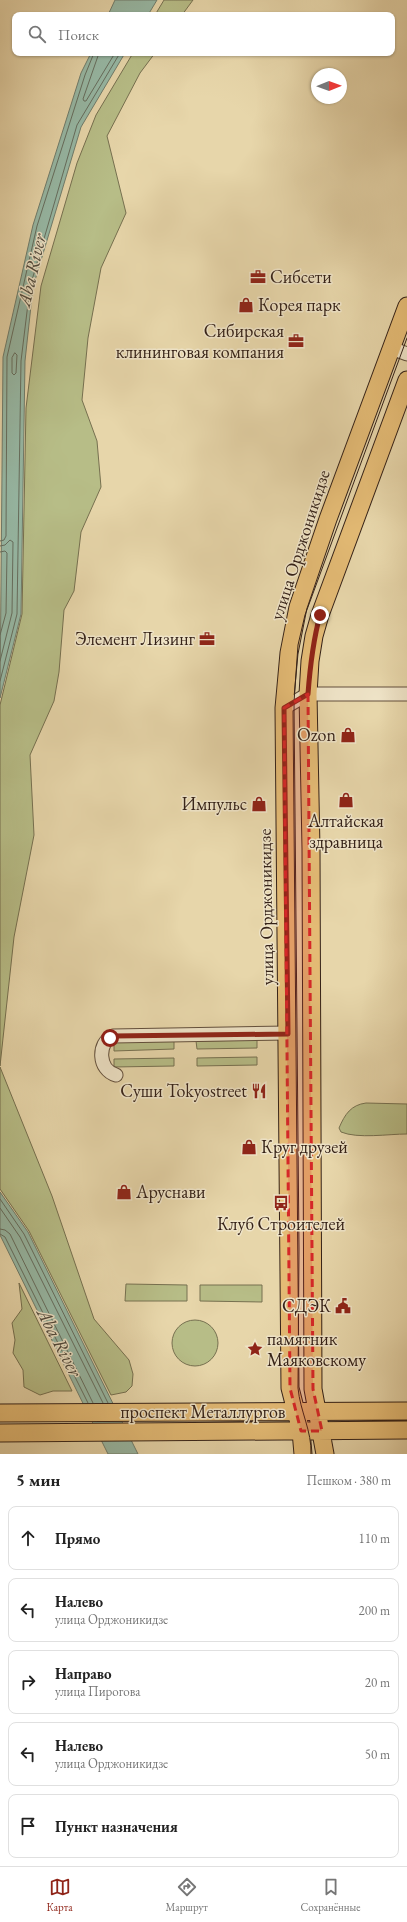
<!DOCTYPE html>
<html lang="ru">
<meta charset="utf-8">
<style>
:root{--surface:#fff;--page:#f2f2f2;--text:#222;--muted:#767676;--line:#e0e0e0;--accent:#8f2418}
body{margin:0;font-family:"EB Garamond",serif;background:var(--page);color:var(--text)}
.compass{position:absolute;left:311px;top:68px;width:36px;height:36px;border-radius:50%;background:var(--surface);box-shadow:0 1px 3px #0004;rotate:89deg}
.stop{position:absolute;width:12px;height:12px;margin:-9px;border:3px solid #8f2418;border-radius:50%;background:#fff}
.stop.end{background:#8f2418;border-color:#fff;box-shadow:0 1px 4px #0008}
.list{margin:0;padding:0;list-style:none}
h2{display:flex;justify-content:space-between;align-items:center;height:52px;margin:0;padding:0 16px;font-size:17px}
h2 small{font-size:13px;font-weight:400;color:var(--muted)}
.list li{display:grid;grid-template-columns:26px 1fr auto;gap:12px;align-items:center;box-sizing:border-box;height:64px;margin:0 8px 8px;padding:0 8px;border:1px solid var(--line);border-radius:8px}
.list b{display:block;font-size:15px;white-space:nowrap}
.list p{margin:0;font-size:13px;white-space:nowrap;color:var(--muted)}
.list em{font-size:13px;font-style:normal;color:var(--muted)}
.icon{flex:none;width:22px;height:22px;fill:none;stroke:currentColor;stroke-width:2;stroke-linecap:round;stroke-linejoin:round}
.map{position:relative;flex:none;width:407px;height:1454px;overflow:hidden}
.search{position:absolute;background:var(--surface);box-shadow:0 1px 3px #0004;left:12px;right:12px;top:12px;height:44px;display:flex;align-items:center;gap:10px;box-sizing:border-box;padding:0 14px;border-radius:8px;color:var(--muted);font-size:15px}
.sheet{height:412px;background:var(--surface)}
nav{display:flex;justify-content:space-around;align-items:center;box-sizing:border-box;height:56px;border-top:1px solid var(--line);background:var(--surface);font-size:11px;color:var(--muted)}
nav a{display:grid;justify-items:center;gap:2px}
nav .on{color:var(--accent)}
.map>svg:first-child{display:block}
</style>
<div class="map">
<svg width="407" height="1454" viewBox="0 0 407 1454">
<rect width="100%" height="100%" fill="#e7d6aa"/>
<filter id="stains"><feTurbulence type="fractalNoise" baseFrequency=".005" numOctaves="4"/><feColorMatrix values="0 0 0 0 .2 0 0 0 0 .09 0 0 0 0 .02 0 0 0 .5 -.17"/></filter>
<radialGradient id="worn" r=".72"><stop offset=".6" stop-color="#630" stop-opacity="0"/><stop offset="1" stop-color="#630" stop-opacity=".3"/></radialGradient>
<path fill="#b7bd87" stroke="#767050" d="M164,0h29l-11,15h-27z
M133,53h22l-15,20 -33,63 19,77 -25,55 -13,70 -6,62 15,41 4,46 -20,45 -7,59 -10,19 -5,62 -5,29 -24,54 4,80 -20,102 -14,129v-361l22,-91 4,-206 15,-122 36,-123 19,-48z
M257,1040v8l-60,1 -1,-8z
M174,1041v8l-60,2v-9z
M257,1057v8l-60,1v-8z
M174,1058v8l-60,1v-8z
M0,1067l52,129 42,123 35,41 4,14 -1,12 -6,6 -15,3 -82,-164 -29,-42z
M366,1103l41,1v30c-19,0 -49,5 -66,-2l-2,-4c6,-14 12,-23 27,-25z
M19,1283l53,108h-19l-13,4 -16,-8 -1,-17 -10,-17 2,-13 -3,-17 10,-14z
M126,1284l61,1v16h-62z
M200,1285h62v17l-62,-1z
M172 1343a23 23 0 1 1 46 0a23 23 0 1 1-46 0Z"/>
<path fill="#97b9a6" stroke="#707d6d" d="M115,0h42l-9,15h-40z
M91,53h34l-44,74 -48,160 -8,74 -4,253 -21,84 3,-341 30,-132 48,-152z
M0,1192l28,40 110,222h-30l-108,-219z"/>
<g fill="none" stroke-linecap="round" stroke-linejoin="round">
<path stroke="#666e5f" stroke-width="1" d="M99,53l-16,46 1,2h2l29,-48
M15,353l2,2 -1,18 -2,2 -2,-2v-15z
M0,541l4,-1 2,-4 1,-179 30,-131 48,-151 9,-22
M0,546l5,-1 5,-5 3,2 -1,71 -12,48
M0,552l5,-1 2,2 -1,60 -6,22
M0,681l17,-67 4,-253 9,-74 47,-162 43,-72
M0,1199l24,35 84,169
M0,1208l20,29 83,166
M0,1229l5,1 5,4 83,169
M0,1234l5,3 83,166"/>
<defs>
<path id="minor" d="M391,348l16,6
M284,708l24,-14h99
M116,1075c-18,-5 -19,-32 -3,-39l175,-3"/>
<path id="major" d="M0,1413l407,-2
M0,1433l407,-3
M303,1454l-2,-23 -11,-43 -6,-680 5,-55 9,-46 30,-88 79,-213
M325,1454l-12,-65 -2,-540 -3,-155 2,-33 4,-25 6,-21 87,-235"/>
</defs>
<use href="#minor" stroke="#624f3c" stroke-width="15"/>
<use href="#major" stroke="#352218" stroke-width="19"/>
<use href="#minor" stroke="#efe4c8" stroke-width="13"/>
<use href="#major" stroke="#e4bb75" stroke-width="17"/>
<path stroke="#352218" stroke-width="1" d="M311,1454c1,-23 -11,-43 -13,-66l1,-139 -5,-547 4,-57 7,-30 102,-277"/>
</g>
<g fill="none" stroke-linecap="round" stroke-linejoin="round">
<path stroke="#8f2418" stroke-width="5" d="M110,1038l3,-2 175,-2 -4,-326 24,-14c2,-27 5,-53 12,-79"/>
</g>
<path fill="#d62828" fill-opacity="0.2" stroke="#d62828" stroke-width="3" stroke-dasharray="8 5" stroke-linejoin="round" d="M308,694l5,695 9,42h-21l-11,-43 -6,-680z"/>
<defs>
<symbol id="office-bare" viewBox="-9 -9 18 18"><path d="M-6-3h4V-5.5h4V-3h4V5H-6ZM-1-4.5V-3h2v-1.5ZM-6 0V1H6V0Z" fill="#8f2418" stroke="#efe4c8" stroke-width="2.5" paint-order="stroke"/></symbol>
<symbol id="shop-bare" viewBox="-9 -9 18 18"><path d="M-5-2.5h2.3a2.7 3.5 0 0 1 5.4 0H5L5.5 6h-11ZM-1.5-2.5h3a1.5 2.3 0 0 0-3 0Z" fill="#8f2418" stroke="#efe4c8" stroke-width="2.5" paint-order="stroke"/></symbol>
<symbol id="restaurant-bare" viewBox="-9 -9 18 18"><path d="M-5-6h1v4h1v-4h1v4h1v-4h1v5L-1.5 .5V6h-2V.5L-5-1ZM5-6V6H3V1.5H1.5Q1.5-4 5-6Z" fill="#8f2418" stroke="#efe4c8" stroke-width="2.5" paint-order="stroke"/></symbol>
<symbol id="bus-bare" viewBox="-9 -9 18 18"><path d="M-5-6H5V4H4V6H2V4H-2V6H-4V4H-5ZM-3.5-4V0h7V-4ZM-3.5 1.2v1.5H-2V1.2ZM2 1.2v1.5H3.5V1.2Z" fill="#8f2418" stroke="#efe4c8" stroke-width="2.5" paint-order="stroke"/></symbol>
<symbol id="civic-bare" viewBox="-9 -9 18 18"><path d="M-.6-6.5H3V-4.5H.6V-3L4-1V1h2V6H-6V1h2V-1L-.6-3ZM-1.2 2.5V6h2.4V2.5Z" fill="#8f2418" stroke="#efe4c8" stroke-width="2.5" paint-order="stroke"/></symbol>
<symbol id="sight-bare" viewBox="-9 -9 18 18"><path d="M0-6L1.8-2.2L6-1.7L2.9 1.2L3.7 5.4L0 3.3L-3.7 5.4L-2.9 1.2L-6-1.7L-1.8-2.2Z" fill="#8f2418" stroke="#efe4c8" stroke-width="2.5" paint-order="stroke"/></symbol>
</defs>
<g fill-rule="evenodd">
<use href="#office-bare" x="247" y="266" width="22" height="22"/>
<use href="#shop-bare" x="235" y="294" width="22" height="22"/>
<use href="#office-bare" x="285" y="330" width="22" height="22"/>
<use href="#office-bare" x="196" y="628" width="22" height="22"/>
<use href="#shop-bare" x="337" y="724" width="22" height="22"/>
<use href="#shop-bare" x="335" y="789" width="22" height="22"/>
<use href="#shop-bare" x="248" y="793" width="22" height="22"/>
<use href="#restaurant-bare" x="248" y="1080" width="22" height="22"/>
<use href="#shop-bare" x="238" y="1136" width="22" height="22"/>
<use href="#shop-bare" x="113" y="1181" width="22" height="22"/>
<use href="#bus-bare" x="270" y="1192" width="22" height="22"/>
<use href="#civic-bare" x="332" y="1295" width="22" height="22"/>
<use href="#sight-bare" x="244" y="1338" width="22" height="22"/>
</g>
<g text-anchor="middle" stroke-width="3" stroke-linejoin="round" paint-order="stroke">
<g font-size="18" fill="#352218" stroke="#efe4c8" text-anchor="end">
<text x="270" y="283" text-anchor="start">Сибсети</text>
<text x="258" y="311" text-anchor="start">Корея парк</text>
<text x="284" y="337">Сибирская<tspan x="284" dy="21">клининговая компания</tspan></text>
<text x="195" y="645">Элемент Лизинг</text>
<text x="336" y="741">Ozon</text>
<text x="247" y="810">Импульс</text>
<text x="346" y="827" text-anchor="middle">Алтайская<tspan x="346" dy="21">здравница</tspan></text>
<text x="247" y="1097">Суши Tokyostreet</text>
<text x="261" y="1153" text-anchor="start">Круг друзей</text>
<text x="136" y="1198" text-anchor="start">Аруснави</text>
<text x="281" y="1230" text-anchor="middle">Клуб Строителей</text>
<text x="331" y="1312">СДЭК</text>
<text x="267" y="1345" text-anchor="start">памятник<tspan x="267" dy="21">Маяковскому</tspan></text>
</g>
<g font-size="18" fill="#352218" stroke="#efe4c8">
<text transform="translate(300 545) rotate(-72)" y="6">улица Орджоникидзе</text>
<text transform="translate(266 907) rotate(-91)" y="6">улица Орджоникидзе</text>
<text x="203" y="1418">проспект Металлургов</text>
</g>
<g font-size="19" font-style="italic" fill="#4e483c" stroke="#efe4c8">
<text transform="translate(31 270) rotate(-77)" y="7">Aba River</text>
<text transform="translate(60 1342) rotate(62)" y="7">Aba River</text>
</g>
</g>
<rect width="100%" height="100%" filter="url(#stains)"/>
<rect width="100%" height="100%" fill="url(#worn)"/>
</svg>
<svg class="compass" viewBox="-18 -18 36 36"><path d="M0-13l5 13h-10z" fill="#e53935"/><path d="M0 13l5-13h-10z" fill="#767676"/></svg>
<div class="stop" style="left:110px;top:1038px"></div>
<div class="stop end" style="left:320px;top:615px"></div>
<div class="search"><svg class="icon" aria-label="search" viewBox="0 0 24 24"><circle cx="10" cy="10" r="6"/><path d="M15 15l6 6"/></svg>Поиск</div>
</div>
<section class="sheet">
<h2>5 мин<small>Пешком · 380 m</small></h2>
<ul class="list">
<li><svg class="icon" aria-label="ahead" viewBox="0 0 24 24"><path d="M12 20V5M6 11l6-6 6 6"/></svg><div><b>Прямо</b></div><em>110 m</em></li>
<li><svg class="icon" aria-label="left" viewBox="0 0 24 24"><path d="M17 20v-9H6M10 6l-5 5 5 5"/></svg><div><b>Налево</b><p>улица Орджоникидзе</p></div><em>200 m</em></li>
<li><svg class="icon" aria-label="right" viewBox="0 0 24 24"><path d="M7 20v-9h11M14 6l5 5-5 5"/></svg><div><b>Направо</b><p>улица Пирогова</p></div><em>20 m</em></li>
<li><svg class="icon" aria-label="left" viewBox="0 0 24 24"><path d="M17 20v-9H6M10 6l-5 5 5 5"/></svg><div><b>Налево</b><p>улица Орджоникидзе</p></div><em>50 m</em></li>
<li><svg class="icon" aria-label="arrive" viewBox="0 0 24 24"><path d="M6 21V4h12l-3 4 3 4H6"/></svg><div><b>Пункт назначения</b></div></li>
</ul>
</section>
<nav>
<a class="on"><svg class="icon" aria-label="map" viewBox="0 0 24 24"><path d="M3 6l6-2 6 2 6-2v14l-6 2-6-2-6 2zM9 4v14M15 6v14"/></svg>Карта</a>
<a><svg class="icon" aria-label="directions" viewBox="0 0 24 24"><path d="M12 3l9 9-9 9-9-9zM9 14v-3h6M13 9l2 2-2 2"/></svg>Маршрут</a>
<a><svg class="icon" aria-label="saved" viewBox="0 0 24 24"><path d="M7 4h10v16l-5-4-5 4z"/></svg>Сохранённые</a>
</nav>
